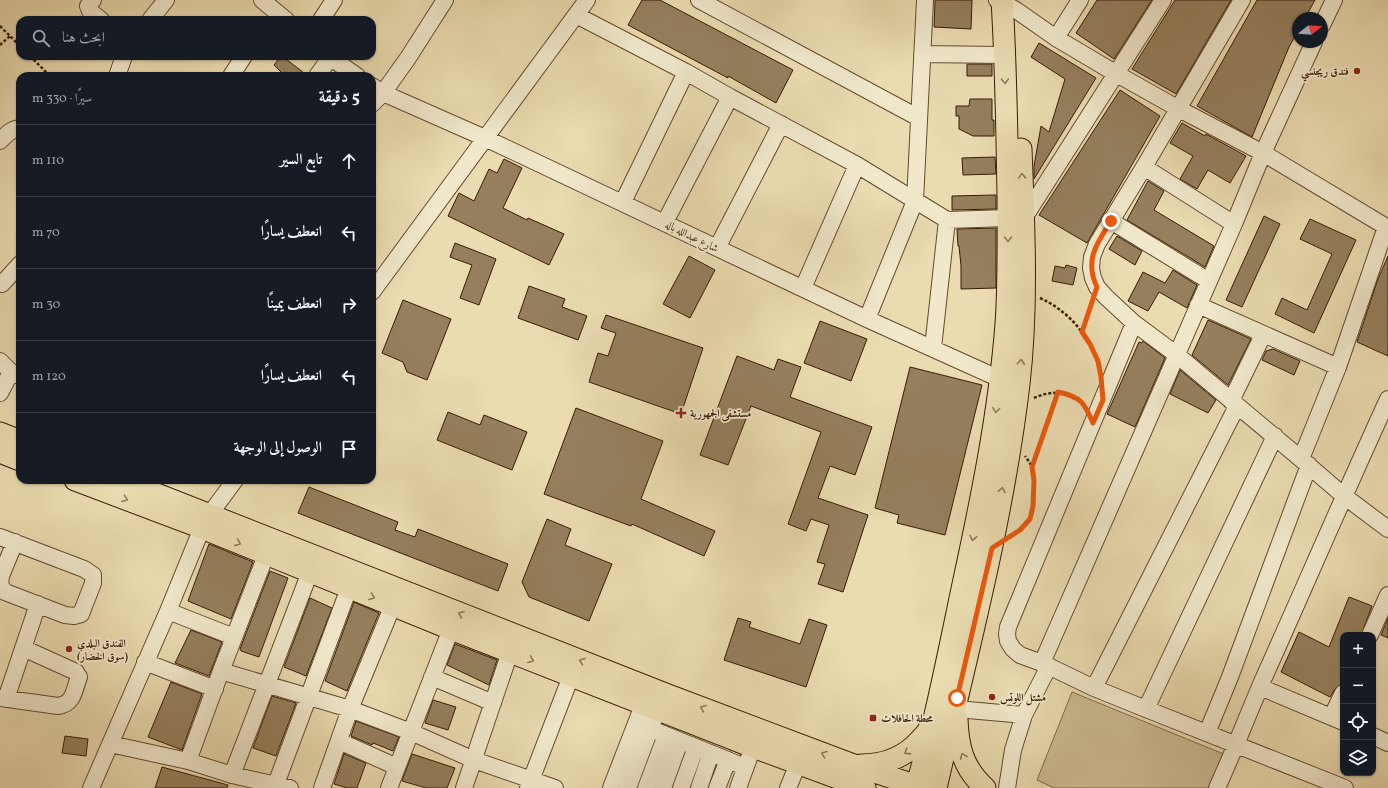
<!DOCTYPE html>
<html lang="ar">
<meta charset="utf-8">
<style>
:root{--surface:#171b24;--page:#20242c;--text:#f1f3f6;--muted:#9ea1a6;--line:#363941}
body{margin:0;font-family:Vollkorn,Amiri,serif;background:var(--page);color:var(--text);direction:rtl}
.controls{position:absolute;right:12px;bottom:12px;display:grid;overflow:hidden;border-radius:8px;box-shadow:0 1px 3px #0004}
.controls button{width:36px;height:36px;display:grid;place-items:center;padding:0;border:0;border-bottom:1px solid var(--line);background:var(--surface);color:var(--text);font:20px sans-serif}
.compass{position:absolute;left:1292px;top:12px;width:36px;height:36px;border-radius:50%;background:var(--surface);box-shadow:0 1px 3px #0004;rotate:73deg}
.stop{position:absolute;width:12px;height:12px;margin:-9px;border:3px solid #ea580c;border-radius:50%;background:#fff}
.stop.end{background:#ea580c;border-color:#fff;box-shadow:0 1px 4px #0008}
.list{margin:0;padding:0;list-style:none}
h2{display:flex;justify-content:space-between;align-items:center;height:52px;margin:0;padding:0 16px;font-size:17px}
h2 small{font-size:13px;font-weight:400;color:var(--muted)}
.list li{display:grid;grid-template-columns:26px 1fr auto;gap:12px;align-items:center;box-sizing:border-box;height:72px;padding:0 16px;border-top:1px solid var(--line)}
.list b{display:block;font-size:15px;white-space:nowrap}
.list em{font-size:13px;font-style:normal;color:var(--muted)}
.icon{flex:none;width:22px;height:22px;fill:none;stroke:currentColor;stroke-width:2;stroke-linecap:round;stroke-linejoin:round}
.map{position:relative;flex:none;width:1388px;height:788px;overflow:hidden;direction:ltr}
.search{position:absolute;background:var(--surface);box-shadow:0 1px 3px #0004;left:16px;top:16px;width:360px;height:44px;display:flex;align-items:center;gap:10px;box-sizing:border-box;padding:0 14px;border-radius:12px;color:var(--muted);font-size:15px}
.panel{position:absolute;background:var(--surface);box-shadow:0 1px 3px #0004;left:16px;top:72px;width:360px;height:412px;border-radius:12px;direction:rtl}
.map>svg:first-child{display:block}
</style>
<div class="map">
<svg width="1388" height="788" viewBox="0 0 1388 788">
<rect width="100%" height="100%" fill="#eadbb0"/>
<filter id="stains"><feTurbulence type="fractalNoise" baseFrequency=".005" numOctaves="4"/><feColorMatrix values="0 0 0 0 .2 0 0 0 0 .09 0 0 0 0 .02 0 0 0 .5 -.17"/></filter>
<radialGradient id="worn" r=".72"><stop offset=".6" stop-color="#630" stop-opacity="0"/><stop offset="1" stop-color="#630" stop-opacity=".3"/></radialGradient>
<path fill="#ccba93" stroke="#826a4c" d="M1072,692l154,63 -16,33h-156l-17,-8z"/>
<path fill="#957f5d" stroke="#381b04" d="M642,0h18l133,70 -17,33 -48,-27v2l-100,-53z
M935,0h37l-1,29 -37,-2z
M1097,0h55l-38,59 -38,-26z
M1175,0h56l-55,94 -44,-25z
M1257,0h58l-10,18h-7v13l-9,16 -37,90 -55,-31z
M1039,43l57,35 -62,101v-13l7,-40 8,6 16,-53 -34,-22z
M281,56h1l26,20h-23l-11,-11z
M967,64h25v12h-25z
M1120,90l40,26 -73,127 -48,-28z
M970,99h22v21h2v16h-21l-14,-7v-13h-3v-10h13z
M1182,123l23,13 1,-2 40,22 -16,27 -22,-13 -11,19 -17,-10 13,-23 -23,-13z
M995,157l1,17 -33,1 -1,-17z
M504,159l18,9 -19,40 24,12 1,-2 36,16 -15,31 -101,-49 11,-23 15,8 15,-32 8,4z
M1148,181l16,10 -10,19 60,36 -9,21 -78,-47z
M996,195v14l-44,1v-14z
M1264,216l16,8 -38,83 -16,-7z
M1310,219l46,21 -42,93 -39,-19 7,-16 25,12 25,-56 -32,-15z
M996,228v60l-35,1v-23l-2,-20h-1l-1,-17z
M1117,236l25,15 -7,14 -26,-16z
M455,243l41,16 -17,46 -19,-7 12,-33 -22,-8z
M689,256l26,14 -25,48 -27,-14z
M1388,256v100l-31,-14 21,-63z
M1066,265l11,3 -4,17 -21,-4 3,-15 10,2z
M1173,270l24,15 -10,23 -28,-16 -11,19 -20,-10 15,-29 22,11z
M529,286l36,13 -3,8 25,9 -9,24 -60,-22z
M403,300l48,19 -24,61 -20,-8 -4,-10 -21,-9z
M606,315l97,33 -22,66 -92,-32 9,-29 10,3 8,-23 -15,-5z
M1208,320l43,19 -23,46 -36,-30z
M820,321l47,18 -16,42 -47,-18z
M1143,341l22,17 -30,69 -28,-13 32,-72 3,1z
M1273,349l27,12 -6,14 -32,-15 4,-9z
M737,356l37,14 4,-11 23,8 -11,30 82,30 -17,48 -25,-9 -12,32 50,17 -25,77 -25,-8 7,-20 -8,-2 12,-37 -18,-6 -5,12 -18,-7 33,-92 -70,-26 -23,59 -28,-10z
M910,367l72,18 -37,150 -48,-12 2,-8 -24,-7z
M1180,370l36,30 -8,13 -38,-19z
M576,408l87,33 -22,58 74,32 -11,25 -72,-32 -1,2 -87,-32z
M448,412l32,13 4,-10 43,17 -15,38 -75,-30z
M309,487l89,35 -3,8 20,7 3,-8 90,35 -10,27 -200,-78z
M547,519l24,10 -6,16 47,19 -23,57 -60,-24 -7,-15z
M209,544l44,18 -22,57 -43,-18z
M270,571l18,7 -29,79 -18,-6 -1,-2z
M1349,597l23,9 -11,29h-18v45l-2,4 -6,5 -5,8 -49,-25 18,-40 30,15z
M310,598l22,10 -26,68 -22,-9z
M354,602l25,11 -32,78 -22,-10z
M738,618l13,4 -2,5 51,17 9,-25 18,6 -21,62 -82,-27z
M1388,618v20l-7,-3z
M191,630l31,12 -13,34 -34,-13z
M455,644l42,16 -8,25 -42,-20z
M171,682l31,12 -20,56 -34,-13z
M272,696l24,7 -20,53 -23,-8z
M433,700l23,7 -8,23 -23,-7z
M356,721l43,16 -6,14 -20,-8 -1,2 -21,-9z
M65,736l23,3 -2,17 -24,-3z
M344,754l22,9 -9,25h-10l-13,-4z
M412,754l43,14 -8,20h-21l-24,-7z
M162,767l66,18 -1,3h-72z"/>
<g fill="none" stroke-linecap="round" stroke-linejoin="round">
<defs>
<path id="minor" d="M93,0l-5,6 2,5 11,9
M262,0l24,20
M699,0l220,118
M997,0l19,10 40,28 59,35 64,36 84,44 125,75
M1242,0l-98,167 -47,77 -5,13 -1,11 2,10 4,9 9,10 28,26 43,32 124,104 43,37 44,33
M576,15l110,57 44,25 127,68 -54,123
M150,20l16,-20
M321,20l13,-20
M1322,25l12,-25
M1056,38l24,-38
M922,54l82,1
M328,56l29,20
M117,76l7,-20
M231,76l13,-20
M317,76l13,-18
M372,86l11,7 25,-35 37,-58
M372,104l11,-11 102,45 382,181 133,60
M0,141c6,-6 11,-12 20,-13
M857,165l90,55 -14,128
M1144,167l90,57
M623,202l63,-130
M1024,218l139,-218
M947,220l61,-2
M1111,221l98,60
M665,222l65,-125
M717,248l64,-124
M2,284l18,-20
M372,292l215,-292
M1198,305l140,62
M867,319l48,-118 10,-201
M1134,323l-126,304 -1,7 1,7 5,8 7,6 22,8 52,25 52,21 199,79
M0,361l11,11 9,4
M0,393l11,-21
M1231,401l32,-66
M1301,459l37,-92 48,-140
M0,537l84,32 9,6v8l-12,31 -7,2 -9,-1 -60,-23 -5,-7 1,-9 14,-34
M168,611l66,26
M1370,635l18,-40
M145,662l70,27
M1042,663l192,-439 29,-71 51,-111
M221,671l45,-116
M432,677l61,26
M1260,687l83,35
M1094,688l143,-282
M0,698l58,8c16,-2 16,-16 21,-29l-3,-5 -53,-24
M6,699l32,-95
M957,709l67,6
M1146,709l129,-273
M1332,716l11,-23
M636,723l109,44
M1207,733l23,-56 79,-212
M1373,736l15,7
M339,741l58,26
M110,744l78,17 44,14 58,13
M188,761l33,-90 129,38 61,23 63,28 81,28
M232,775l78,-203
M276,784l73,-196
M91,788l77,-177 34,-83 8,-14 25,-34
M322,788l28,-79 43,-104
M389,788l62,-159
M464,788l46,-136
M528,788l43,-112
M611,788l29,-75
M628,788l26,-69
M646,788l20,-53
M663,788l17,-47
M681,788l15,-41
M699,788l12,-35
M717,788l11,-28
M738,788l11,-30
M788,788l10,-24
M1007,788l6,-38 11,-35 25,-49
M1217,788c16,-35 30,-71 45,-106 42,-94 83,-189 126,-283"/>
<path id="major" d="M0,433l20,8
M0,452l20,8
M75,480l127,48 249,101 302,118 112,41
M121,480l547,215 183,69 66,22 11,2
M957,719c1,28 6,49 28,69
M861,765c23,0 44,-8 59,-25 4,-4 8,-8 10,-13
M916,788c19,-66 32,-132 46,-199 19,-88 37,-175 44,-265 3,-42 2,-85 2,-128 -1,-65 -2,-131 -6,-196
M936,788c31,-134 67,-268 83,-404 9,-78 5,-157 2,-235"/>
</defs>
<use href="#minor" stroke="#644b2f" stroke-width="18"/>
<use href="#major" stroke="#381b04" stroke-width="23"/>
<path stroke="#381b04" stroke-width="2.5" stroke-dasharray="3 2" stroke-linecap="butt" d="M0,26l20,20
M0,45l10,-9
M30,56l20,20
M1040,298c29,13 52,40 59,71
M1082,332l10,-30
M1034,398c17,-8 39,-8 51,9
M1032,467l26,-75
M1011,536c6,-5 14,-9 18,-16 6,-11 7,-42 3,-53 -2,-4 -4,-7 -7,-11"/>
<use href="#minor" stroke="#f1e8cc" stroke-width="16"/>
<use href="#major" stroke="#eadbb0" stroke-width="21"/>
</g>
<defs><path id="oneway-chevron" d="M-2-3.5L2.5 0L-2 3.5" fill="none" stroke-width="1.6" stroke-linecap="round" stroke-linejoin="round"/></defs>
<g stroke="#917b5a">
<use href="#oneway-chevron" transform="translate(1005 81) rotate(88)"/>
<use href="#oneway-chevron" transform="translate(1022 176) rotate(-92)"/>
<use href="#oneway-chevron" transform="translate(1008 239) rotate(90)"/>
<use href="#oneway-chevron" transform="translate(1021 362) rotate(-86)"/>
<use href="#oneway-chevron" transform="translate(996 410) rotate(98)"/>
<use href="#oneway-chevron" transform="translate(1002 490) rotate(-79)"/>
<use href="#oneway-chevron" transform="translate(125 499) rotate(21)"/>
<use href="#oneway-chevron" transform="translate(973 538) rotate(101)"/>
<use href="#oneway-chevron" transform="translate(238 543) rotate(23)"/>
<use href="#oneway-chevron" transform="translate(372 597) rotate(21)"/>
<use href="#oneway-chevron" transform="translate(461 614) rotate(-159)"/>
<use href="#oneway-chevron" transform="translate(531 660) rotate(22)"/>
<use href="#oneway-chevron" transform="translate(582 661) rotate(-159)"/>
<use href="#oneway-chevron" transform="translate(703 708) rotate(-159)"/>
<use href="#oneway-chevron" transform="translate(907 752) rotate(148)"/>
<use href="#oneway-chevron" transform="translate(824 754) rotate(-159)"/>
<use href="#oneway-chevron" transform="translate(963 756) rotate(-112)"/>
</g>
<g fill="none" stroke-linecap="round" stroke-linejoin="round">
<path stroke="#ea580c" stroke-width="5" d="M957,698l35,-150 28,-18 10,-11 3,-13 1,-26 -2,-13 26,-75c23,5 26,10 35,31l10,-23 -2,-23 -3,-16 -8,-17 -8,-12 15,-45c-13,-27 0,-44 14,-66"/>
</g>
<g fill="#8f2418" stroke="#f1e8cc" stroke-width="1.5">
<circle cx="1357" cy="71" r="4"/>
<path d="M679 407h4v4h4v4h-4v4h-4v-4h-4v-4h4z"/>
<circle cx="69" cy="649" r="4"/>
<circle cx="992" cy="697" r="4"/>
<rect x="869" y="714" width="8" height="8" rx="2"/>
</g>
<g text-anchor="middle" stroke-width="3.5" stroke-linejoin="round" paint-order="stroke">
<g font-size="11" font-weight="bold" fill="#381b04" stroke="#f1e8cc" text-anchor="start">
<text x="1349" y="75" text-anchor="end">فندق ريجنسي</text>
<text x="690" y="417">مستشفى الجمهورية</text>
<text x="77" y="647">الفندق البلدي<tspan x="77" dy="13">(سوق الخضار)</tspan></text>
<text x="1000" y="701">مشتل اللوتس</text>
<text x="881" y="722">محطة الحافلات</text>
</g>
<g font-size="11" fill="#381b04" stroke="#f1e8cc">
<text transform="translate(692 236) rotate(26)" y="4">شارع عبدالله باله</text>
</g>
</g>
<rect width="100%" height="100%" filter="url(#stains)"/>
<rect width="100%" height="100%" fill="url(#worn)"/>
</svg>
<div class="controls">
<button>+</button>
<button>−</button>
<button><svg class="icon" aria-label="locate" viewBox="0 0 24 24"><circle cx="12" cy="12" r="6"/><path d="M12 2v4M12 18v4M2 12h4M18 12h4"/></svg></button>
<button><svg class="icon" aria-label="layers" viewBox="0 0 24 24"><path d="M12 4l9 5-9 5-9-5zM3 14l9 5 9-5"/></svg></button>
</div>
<svg class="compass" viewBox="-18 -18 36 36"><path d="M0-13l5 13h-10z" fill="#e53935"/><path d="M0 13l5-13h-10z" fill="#9ea1a6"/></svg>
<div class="stop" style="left:957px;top:698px"></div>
<div class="stop end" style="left:1111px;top:221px"></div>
<div class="search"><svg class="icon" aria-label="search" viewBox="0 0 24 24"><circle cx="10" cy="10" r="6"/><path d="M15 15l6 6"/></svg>ابحث هنا</div>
<section class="panel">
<h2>5 دقيقة<small>سيرًا · 330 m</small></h2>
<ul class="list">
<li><svg class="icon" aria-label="ahead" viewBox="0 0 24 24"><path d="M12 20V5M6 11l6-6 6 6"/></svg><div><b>تابع السير</b></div><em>110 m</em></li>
<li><svg class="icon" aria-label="left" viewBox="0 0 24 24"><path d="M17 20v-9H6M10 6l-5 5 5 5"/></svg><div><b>انعطف يسارًا</b></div><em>70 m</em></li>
<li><svg class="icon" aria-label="right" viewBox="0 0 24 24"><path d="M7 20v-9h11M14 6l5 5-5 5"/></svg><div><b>انعطف يمينًا</b></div><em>30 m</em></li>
<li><svg class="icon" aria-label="left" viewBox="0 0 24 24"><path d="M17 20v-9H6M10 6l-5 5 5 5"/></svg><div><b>انعطف يسارًا</b></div><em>120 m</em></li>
<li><svg class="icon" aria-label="arrive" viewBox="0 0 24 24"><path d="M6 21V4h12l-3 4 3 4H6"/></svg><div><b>الوصول إلى الوجهة</b></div></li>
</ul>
</section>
</div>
